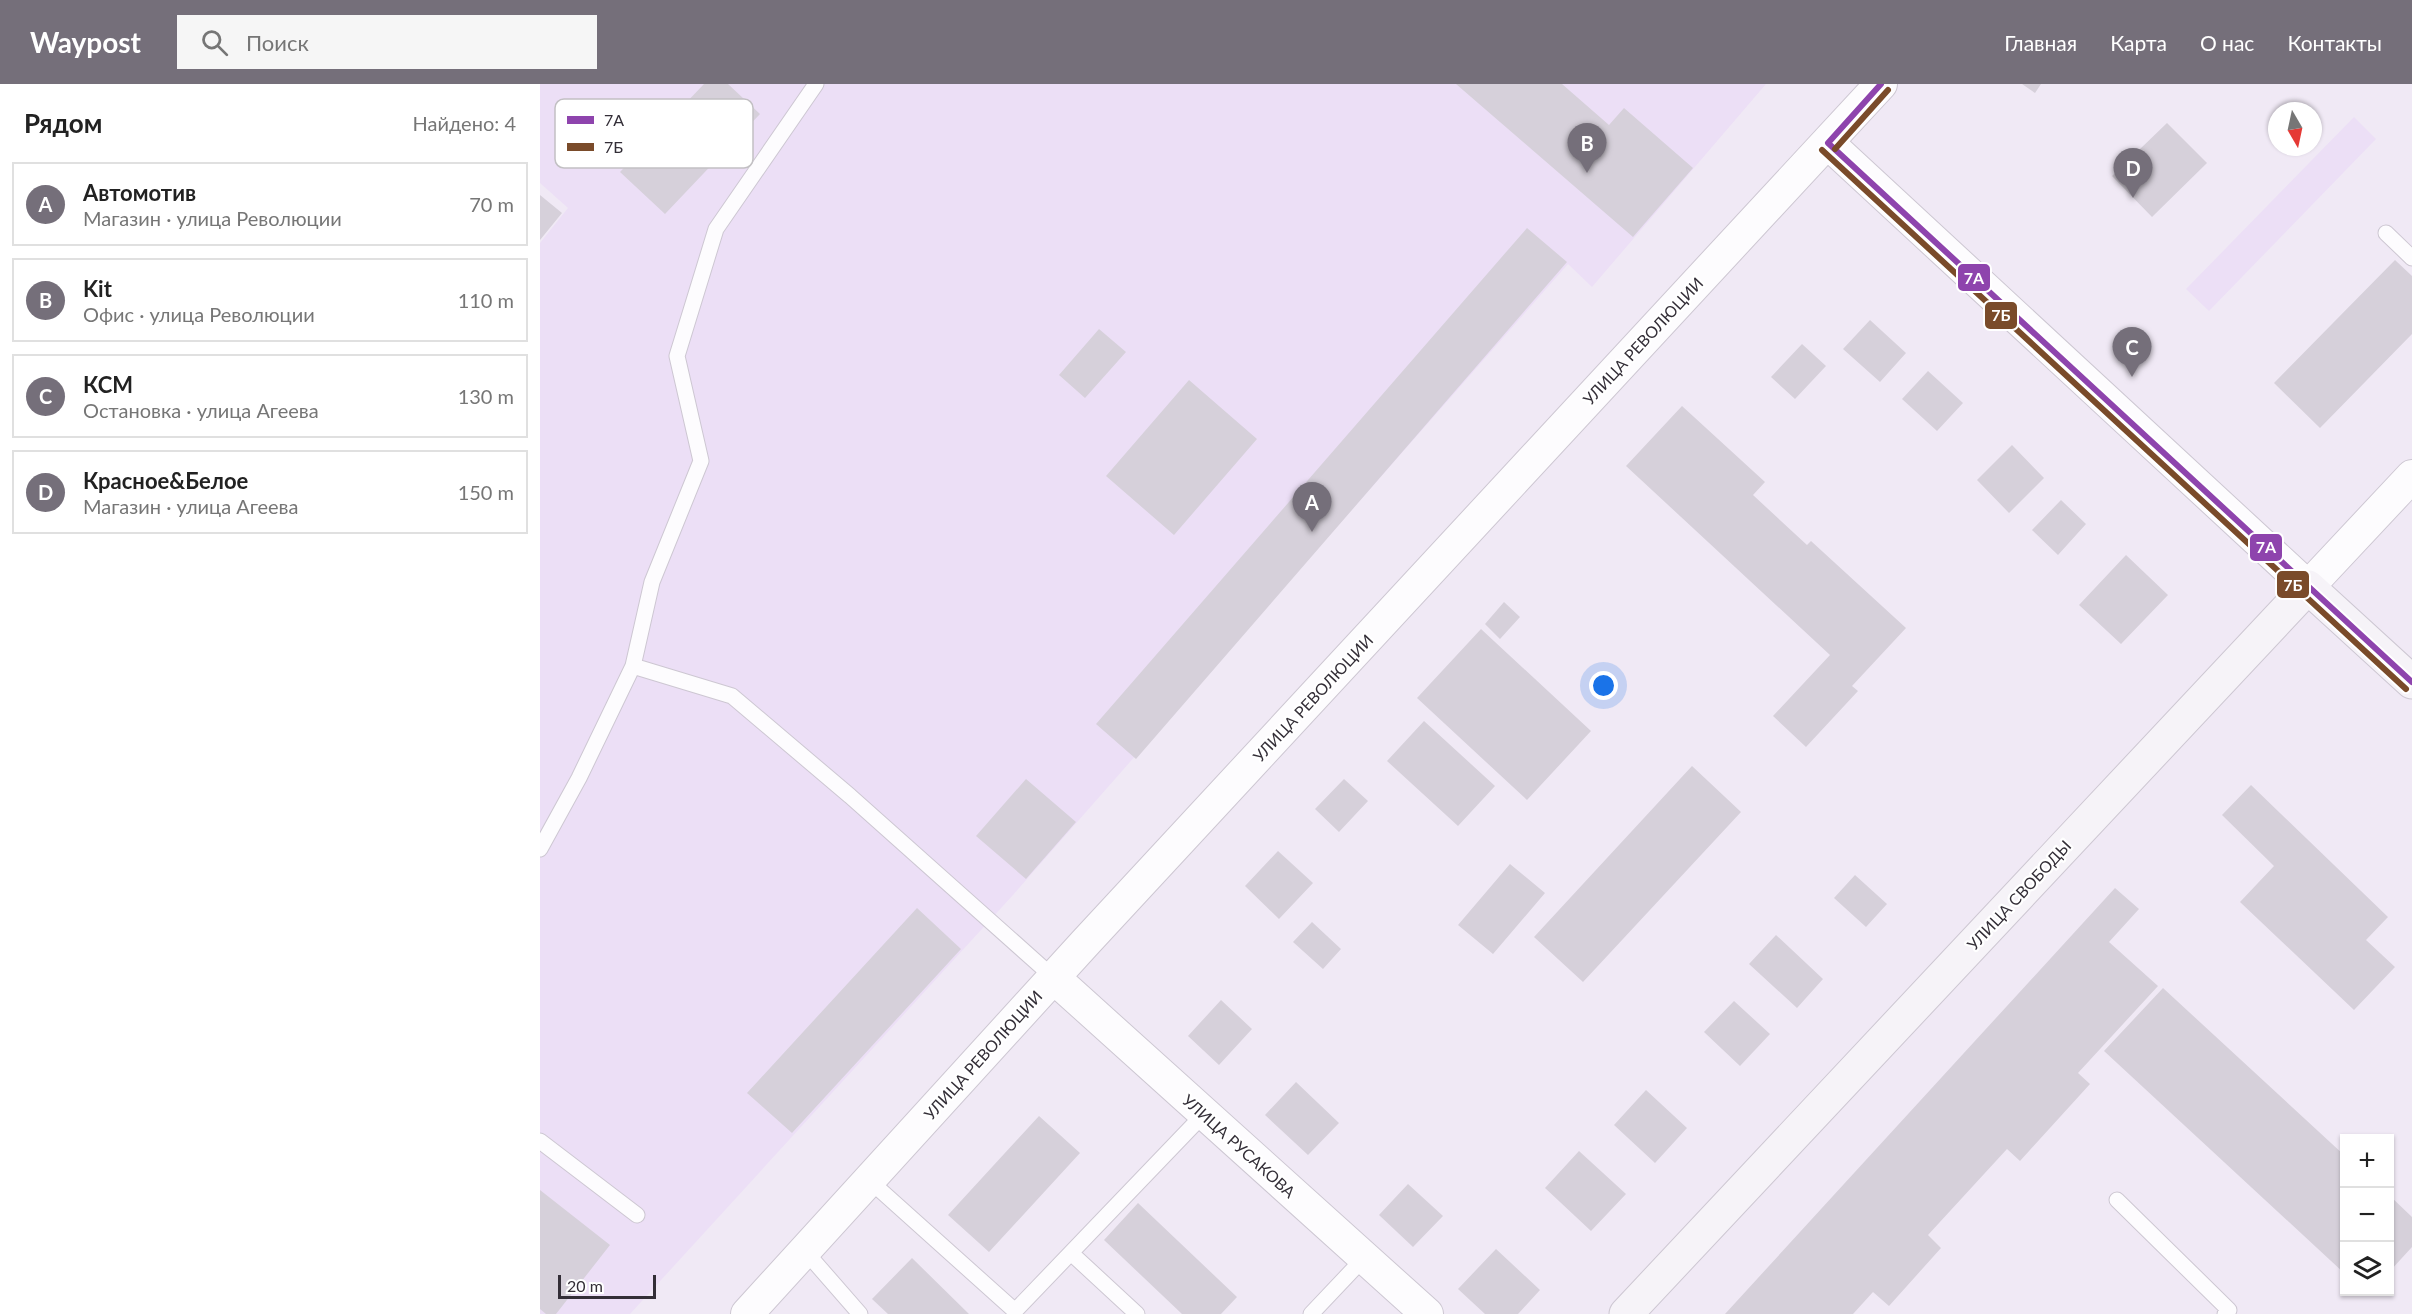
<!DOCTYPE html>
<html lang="ru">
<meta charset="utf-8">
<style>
:root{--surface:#fff;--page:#f6f6f6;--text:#222;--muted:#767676;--line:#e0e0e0;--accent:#756f7a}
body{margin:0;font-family:Lato,sans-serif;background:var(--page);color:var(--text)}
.controls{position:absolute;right:18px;bottom:18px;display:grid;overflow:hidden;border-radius:0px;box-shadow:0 2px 4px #0004}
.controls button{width:54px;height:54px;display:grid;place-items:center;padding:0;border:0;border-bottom:2px solid var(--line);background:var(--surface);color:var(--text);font:30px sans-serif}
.compass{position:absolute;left:1728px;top:18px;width:54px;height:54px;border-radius:50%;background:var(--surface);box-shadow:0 2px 4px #0004;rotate:171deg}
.scale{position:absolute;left:18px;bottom:15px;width:98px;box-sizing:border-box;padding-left:6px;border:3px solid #332e37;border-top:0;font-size:16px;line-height:21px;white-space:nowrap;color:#332e37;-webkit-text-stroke:4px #fff;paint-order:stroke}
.you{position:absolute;left:1064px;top:602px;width:21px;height:21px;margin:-15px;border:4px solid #fff;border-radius:50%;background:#1a73e8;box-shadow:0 0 0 9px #1a73e833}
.badge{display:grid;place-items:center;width:39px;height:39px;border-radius:50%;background:var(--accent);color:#fff;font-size:20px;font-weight:700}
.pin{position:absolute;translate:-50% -50px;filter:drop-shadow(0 2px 3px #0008)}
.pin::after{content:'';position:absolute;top:32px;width:21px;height:18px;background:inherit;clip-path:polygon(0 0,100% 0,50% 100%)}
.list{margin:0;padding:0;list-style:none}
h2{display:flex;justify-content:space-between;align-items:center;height:78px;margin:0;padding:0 24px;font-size:26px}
h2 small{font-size:20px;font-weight:400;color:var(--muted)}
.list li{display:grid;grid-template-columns:39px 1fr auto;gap:18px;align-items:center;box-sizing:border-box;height:84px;margin:0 12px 12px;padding:0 12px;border:2px solid var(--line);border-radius:0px}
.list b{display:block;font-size:22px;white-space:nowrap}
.list p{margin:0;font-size:20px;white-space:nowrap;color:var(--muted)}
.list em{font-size:20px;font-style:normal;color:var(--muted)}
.icon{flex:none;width:33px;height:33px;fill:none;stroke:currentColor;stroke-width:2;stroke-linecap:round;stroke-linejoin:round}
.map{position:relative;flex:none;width:1872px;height:1230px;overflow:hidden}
header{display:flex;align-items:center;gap:36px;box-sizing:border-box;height:84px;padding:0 30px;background:var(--accent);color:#fff}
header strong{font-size:28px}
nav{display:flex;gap:33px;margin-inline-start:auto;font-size:21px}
.search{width:420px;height:54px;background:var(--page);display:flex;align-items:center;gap:15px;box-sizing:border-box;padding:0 21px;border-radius:0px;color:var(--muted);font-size:22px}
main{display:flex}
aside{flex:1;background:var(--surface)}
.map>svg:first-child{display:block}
</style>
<header>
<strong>Waypost</strong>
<div class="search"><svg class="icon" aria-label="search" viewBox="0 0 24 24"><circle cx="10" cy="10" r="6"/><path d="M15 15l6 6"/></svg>Поиск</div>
<nav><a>Главная</a><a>Карта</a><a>О нас</a><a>Контакты</a></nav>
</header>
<main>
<aside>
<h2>Рядом<small>Найдено: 4</small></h2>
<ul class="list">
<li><span class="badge">A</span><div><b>Автомотив</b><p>Магазин · улица Революции</p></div><em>70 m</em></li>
<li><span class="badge">B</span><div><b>Kit</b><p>Офис · улица Революции</p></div><em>110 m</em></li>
<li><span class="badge">C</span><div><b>КСМ</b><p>Остановка · улица Агеева</p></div><em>130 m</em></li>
<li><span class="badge">D</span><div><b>Красное&amp;Белое</b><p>Магазин · улица Агеева</p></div><em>150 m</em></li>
</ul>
</aside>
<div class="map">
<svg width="1872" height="1230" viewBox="0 0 1872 1230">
<rect width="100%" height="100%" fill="#f0e9f5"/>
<path fill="#ecdff6" d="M0,0h1226l-174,203 -24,-23 -555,631 -383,419h-90v-1071l28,-35 -28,-25z
M1814,33l22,22 -167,172 -23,-22z"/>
<path fill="#d6d0da" d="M164,0h24l32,30 -95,100 -45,-42z
M916,0h106l47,41 15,-17 69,60 -60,69z
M1482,0h19l-6,9z
M1627,39l40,40 -55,54 -40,-41z
M0,111l22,18 -22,27z
M987,144l40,34 -431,497 -40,-35z
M1855,176l17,16v58l-92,94 -46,-45z
M1330,236l36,33 -26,29 -37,-33z
M559,245l27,23 -41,46 -26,-23z
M1262,260l24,22 -31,33 -24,-22z
M1388,287l35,32 -26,28 -35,-32z
M649,296l68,59 -83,96 -68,-59z
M1142,322l83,76 -12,13 54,50 4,-4 95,87 -54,58 6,5 -52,56 -33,-31 57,-61 -204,-189z
M1472,361l32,33 -35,35 -32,-33z
M1521,416l25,24 -28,31 -26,-25z
M1586,471l42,40 -47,49 -42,-39z
M964,518l16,15 -20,22 -15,-15z
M941,545l110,102 -64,69 -110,-102z
M884,637l71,65 -37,40 -71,-65z
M1152,682l49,46 -158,170 -49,-45z
M486,695l50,43 -50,57 -50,-43z
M804,695l24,22 -29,31 -24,-23z
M1711,701l137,132 -22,23 29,27 -41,43 -114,-108 34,-36 -52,-51z
M738,767l35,32 -34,36 -34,-33z
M970,780l35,29 -52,61 -35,-29z
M1315,791l32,29 -21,23 -32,-29z
M1575,804l24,21 -30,33 49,44 -80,87 12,11 -70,77 -13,-12 -79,86 13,13 -52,58 -16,-14 -20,22h-128z
M377,824l44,41 -169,184 -45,-40z
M772,838l29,27 -18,20 -30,-27z
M1236,851l47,44 -26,29 -48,-44z
M1623,904l181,167v118l-240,-222z
M681,916l31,29 -33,36 -31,-29z
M1194,917l36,33 -30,32 -36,-34z
M756,998l43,41 -31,32 -43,-40z
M1106,1006l41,38 -32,35 -41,-38z
M499,1032l41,37 -91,99 -41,-37z
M1039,1067l47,43 -35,37 -46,-43z
M868,1100l35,32 -30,31 -34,-32z
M0,1106l70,55 -54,69h-10l-6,-5z
M1850,1112l22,21v30l-22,24z
M598,1119l99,94 -16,17h-39l-78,-74z
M956,1165l44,41 -22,24h-33l-27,-25z
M372,1174l57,56h-81l-16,-15z"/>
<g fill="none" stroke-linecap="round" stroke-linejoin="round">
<defs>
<path id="lane" d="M276,0l-100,145 -39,127 24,105 -49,121 -19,84 99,30 118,100 203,181
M1846,149l26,25
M0,765l39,-71 54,-112
M0,1057l97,74
M329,1096l146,131 189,-197
M1577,1116l112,110 -4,4
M265,1167l55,63
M531,1169l66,61
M771,1230l53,-56"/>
<path id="street" d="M1288,59l480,444 104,-111
M513,893l374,337
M207,1230l338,-371 796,-859"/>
<path id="secondary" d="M1086,1230l682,-727 104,95"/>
</defs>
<use href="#lane" stroke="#cdc7d2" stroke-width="17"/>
<use href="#street" stroke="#cdc7d2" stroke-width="34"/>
<use href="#secondary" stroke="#cdc7d2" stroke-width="35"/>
<use href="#lane" stroke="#fdfcfe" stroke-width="15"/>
<use href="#street" stroke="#fdfcfe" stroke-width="32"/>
<use href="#secondary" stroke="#f6f3f8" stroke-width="33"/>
<defs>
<path id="bus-1" d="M1288,59l584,539
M1288,59l53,-59"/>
<path id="bus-2" d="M1295,65l53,-59
M1282,66l584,539"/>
</defs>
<use href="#bus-1" stroke="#fff" stroke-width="10"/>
<use href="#bus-2" stroke="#fff" stroke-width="10"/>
<use href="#bus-1" stroke="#8e44ad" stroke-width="6"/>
<use href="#bus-2" stroke="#7a4b2a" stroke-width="6"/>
</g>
<g text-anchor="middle" stroke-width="4.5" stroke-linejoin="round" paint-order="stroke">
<g font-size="16" fill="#332e37" stroke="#fff">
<text transform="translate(1103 257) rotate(-47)" y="6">УЛИЦА РЕВОЛЮЦИИ</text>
<text transform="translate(773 614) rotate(-47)" y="6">УЛИЦА РЕВОЛЮЦИИ</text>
<text transform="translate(1479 811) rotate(-47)" y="6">УЛИЦА СВОБОДЫ</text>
<text transform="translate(443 971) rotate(-48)" y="6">УЛИЦА РЕВОЛЮЦИИ</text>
<text transform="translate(699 1062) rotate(42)" y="6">УЛИЦА РУСАКОВА</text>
</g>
</g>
<rect x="15" y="15" width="198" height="69" rx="9" fill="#fff" stroke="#c2c0c3" stroke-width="1.5"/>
<rect x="27" y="32" width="27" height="8" fill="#8e44ad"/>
<rect x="27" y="59" width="27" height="8" fill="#7a4b2a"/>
<g font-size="16" fill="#332e37">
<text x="64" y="42">7А</text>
<text x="64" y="69">7Б</text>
</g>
<g stroke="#fff" stroke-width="2">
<rect x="1417" y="179" width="34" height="29" rx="6" fill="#8e44ad"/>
<rect x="1444" y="217" width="34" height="29" rx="6" fill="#7a4b2a"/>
<rect x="1709" y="449" width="34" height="29" rx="6" fill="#8e44ad"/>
<rect x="1736" y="486" width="34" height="29" rx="6" fill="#7a4b2a"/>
</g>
<g font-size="16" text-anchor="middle" font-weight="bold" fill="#fff">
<text x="1434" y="200">7А</text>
<text x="1461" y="237">7Б</text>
<text x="1726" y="469">7А</text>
<text x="1753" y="507">7Б</text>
</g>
</svg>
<div class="controls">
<button>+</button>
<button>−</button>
<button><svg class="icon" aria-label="layers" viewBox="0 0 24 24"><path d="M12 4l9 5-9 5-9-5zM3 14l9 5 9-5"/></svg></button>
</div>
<svg class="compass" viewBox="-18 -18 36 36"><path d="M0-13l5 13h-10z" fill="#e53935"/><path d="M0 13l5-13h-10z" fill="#767676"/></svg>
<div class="scale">20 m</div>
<div class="you"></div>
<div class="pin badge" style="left:772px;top:448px">A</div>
<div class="pin badge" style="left:1047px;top:89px">B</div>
<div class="pin badge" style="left:1592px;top:293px">C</div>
<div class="pin badge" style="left:1593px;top:114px">D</div>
</div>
</main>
